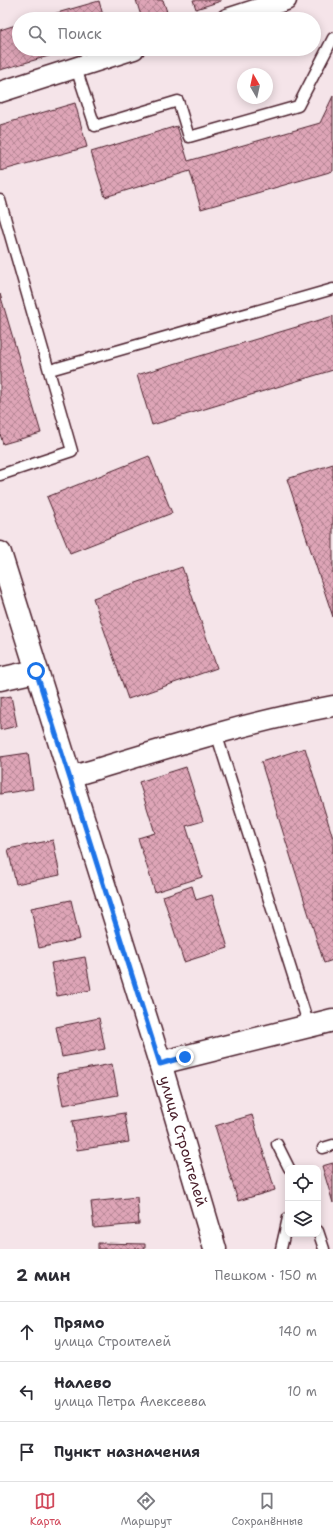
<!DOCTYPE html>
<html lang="ru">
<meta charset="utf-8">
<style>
:root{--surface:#fff;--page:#f7f7f7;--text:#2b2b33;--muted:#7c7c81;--line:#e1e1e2;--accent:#d1495b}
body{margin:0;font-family:"Shantell Sans",sans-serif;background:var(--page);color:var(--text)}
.controls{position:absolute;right:12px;bottom:12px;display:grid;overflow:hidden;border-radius:8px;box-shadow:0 2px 10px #0003}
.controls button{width:36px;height:36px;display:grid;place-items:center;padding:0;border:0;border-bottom:1px solid var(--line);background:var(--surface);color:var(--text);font:20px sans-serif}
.compass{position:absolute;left:237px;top:68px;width:36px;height:36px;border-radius:50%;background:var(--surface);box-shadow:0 2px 10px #0003;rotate:351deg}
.stop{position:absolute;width:12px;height:12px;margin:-9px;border:3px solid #1a73e8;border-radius:50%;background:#fff}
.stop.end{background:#1a73e8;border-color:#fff;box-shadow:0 1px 4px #0008}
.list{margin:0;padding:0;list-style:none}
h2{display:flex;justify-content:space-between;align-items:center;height:52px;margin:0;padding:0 16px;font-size:17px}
h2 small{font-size:13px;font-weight:400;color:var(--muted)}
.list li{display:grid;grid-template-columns:26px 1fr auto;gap:12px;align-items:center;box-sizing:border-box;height:60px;padding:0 16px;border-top:1px solid var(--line)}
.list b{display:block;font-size:15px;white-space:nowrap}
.list p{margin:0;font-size:13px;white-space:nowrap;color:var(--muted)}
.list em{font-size:13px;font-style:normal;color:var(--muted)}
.icon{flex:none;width:22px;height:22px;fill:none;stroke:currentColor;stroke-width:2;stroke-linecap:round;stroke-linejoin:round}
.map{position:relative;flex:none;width:333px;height:1249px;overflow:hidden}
.search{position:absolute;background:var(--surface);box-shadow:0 2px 10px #0003;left:12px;right:12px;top:12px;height:44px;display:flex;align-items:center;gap:10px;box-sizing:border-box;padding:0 14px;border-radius:22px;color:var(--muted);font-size:15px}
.sheet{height:232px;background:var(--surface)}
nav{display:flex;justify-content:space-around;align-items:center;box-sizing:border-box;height:56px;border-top:1px solid var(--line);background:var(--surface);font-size:11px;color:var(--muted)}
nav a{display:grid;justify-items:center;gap:2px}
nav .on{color:var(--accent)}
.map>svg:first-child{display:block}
</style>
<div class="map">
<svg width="333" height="1249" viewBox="0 0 333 1249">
<defs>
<pattern id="building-cross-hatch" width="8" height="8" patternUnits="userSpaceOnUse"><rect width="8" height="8" fill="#dea5b7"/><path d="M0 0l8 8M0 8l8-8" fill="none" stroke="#b68695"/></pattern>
</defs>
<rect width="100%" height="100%" fill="#f5e4e9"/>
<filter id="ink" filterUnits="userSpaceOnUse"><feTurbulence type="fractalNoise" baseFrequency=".025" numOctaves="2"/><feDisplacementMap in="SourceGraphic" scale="8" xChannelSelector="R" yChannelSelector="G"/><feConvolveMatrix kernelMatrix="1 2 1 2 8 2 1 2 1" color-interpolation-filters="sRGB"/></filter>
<g filter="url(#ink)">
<path fill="url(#building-cross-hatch)" stroke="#4a1f2b" d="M136,0h27l6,18 -27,1z
M193,0h28v1l-25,8z
M99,1l5,18h-68z
M19,24v25h54l-73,21v-40z
M333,96v75l-132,38 -11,-38 -85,26 -14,-45 86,-26 11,35 132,-38z
M75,103l12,44 -87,24v-46z
M0,294l41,139 -38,11 -3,-10z
M333,316v54l-181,55 -15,-50z
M149,456l23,57 -102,40 -23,-56z
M333,464v153l-46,-138z
M182,567l35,101 -89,31 -35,-101z
M11,696l6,30 -17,4v-32z
M305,748l28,90v122l-9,3 -63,-201z
M28,753l5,36 -33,5v-37z
M186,767l17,54 -17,5 16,51 -47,15 -17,-54 17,-5 -16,-51z
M53,840l7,35 -44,9 -8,-35z
M192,886l4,14 16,-5 16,53 -44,14 -21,-66z
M71,900l9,39 -41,9 -8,-40z
M85,957l6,33 -34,6 -6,-33z
M99,1018l6,31 -43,8 -6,-30z
M112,1064l6,31 -55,10 -6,-31z
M124,1113l5,29 -52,8 -5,-29z
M252,1115l23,75 -37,11 -23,-75z
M333,1163v40l-11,-37z
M137,1197l2,27 -45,4 -3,-26z
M98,1243l47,1v5h-47z"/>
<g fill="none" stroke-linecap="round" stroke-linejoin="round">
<defs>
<path id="lane" d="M76,68l19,58 83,-25 11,36 109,-31 35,-68
M0,200l72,251 -72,24
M50,370l283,-81
M216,733l93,293
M277,1144l12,24
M323,1148l10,-3
M318,1231l6,18
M281,1249l7,-31"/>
<path id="street" d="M227,19l59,-19
M0,92l134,-43
M70,777c87,-26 173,-54 263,-71"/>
<g id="secondary">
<path id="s1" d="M0,553l160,510 55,186"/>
<path d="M0,679l36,-8"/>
<path d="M160,1063l173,-43"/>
</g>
</defs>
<use href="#lane" stroke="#4a1f2b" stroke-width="13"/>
<use href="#street" stroke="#4a1f2b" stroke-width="23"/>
<use href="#secondary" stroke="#4a1f2b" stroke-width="25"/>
<use href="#lane" stroke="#fff" stroke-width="10"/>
<use href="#street" stroke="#fff" stroke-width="20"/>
<use href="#secondary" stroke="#fff" stroke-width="22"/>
</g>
</g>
<g fill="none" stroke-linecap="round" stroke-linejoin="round" filter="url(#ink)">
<path stroke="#1a73e8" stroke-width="5" d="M36,671l124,393 25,-7"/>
</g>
<g text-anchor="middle" stroke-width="3" stroke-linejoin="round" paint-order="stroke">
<g font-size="15" fill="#4a1f2b" stroke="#fff">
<text dy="5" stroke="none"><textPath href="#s1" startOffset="616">улица Строителей</textPath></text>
</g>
</g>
</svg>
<div class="controls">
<button><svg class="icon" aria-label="locate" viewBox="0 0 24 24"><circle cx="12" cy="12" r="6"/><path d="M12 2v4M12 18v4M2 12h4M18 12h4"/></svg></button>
<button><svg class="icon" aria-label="layers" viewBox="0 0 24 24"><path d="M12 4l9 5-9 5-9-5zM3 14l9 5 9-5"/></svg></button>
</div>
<svg class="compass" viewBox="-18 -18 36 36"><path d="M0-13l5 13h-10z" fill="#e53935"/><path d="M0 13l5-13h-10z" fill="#7c7c81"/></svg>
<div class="stop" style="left:36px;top:671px"></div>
<div class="stop end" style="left:185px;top:1057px"></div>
<div class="search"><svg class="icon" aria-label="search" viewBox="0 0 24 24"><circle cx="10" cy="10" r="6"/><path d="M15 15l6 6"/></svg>Поиск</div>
</div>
<section class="sheet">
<h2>2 мин<small>Пешком · 150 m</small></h2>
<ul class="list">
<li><svg class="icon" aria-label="ahead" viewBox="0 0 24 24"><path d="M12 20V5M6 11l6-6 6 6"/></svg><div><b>Прямо</b><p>улица Строителей</p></div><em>140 m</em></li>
<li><svg class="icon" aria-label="left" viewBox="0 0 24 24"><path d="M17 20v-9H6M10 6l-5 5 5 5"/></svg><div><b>Налево</b><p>улица Петра Алексеева</p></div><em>10 m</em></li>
<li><svg class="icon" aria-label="arrive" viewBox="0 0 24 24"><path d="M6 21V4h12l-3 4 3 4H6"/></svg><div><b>Пункт назначения</b></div></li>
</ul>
</section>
<nav>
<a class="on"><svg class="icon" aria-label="map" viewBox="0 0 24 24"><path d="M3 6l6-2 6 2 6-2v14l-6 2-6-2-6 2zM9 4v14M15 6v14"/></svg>Карта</a>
<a><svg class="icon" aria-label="directions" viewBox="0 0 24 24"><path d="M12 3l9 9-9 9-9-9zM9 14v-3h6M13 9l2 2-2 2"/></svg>Маршрут</a>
<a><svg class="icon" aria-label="saved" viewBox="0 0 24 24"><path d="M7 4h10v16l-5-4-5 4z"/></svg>Сохранённые</a>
</nav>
